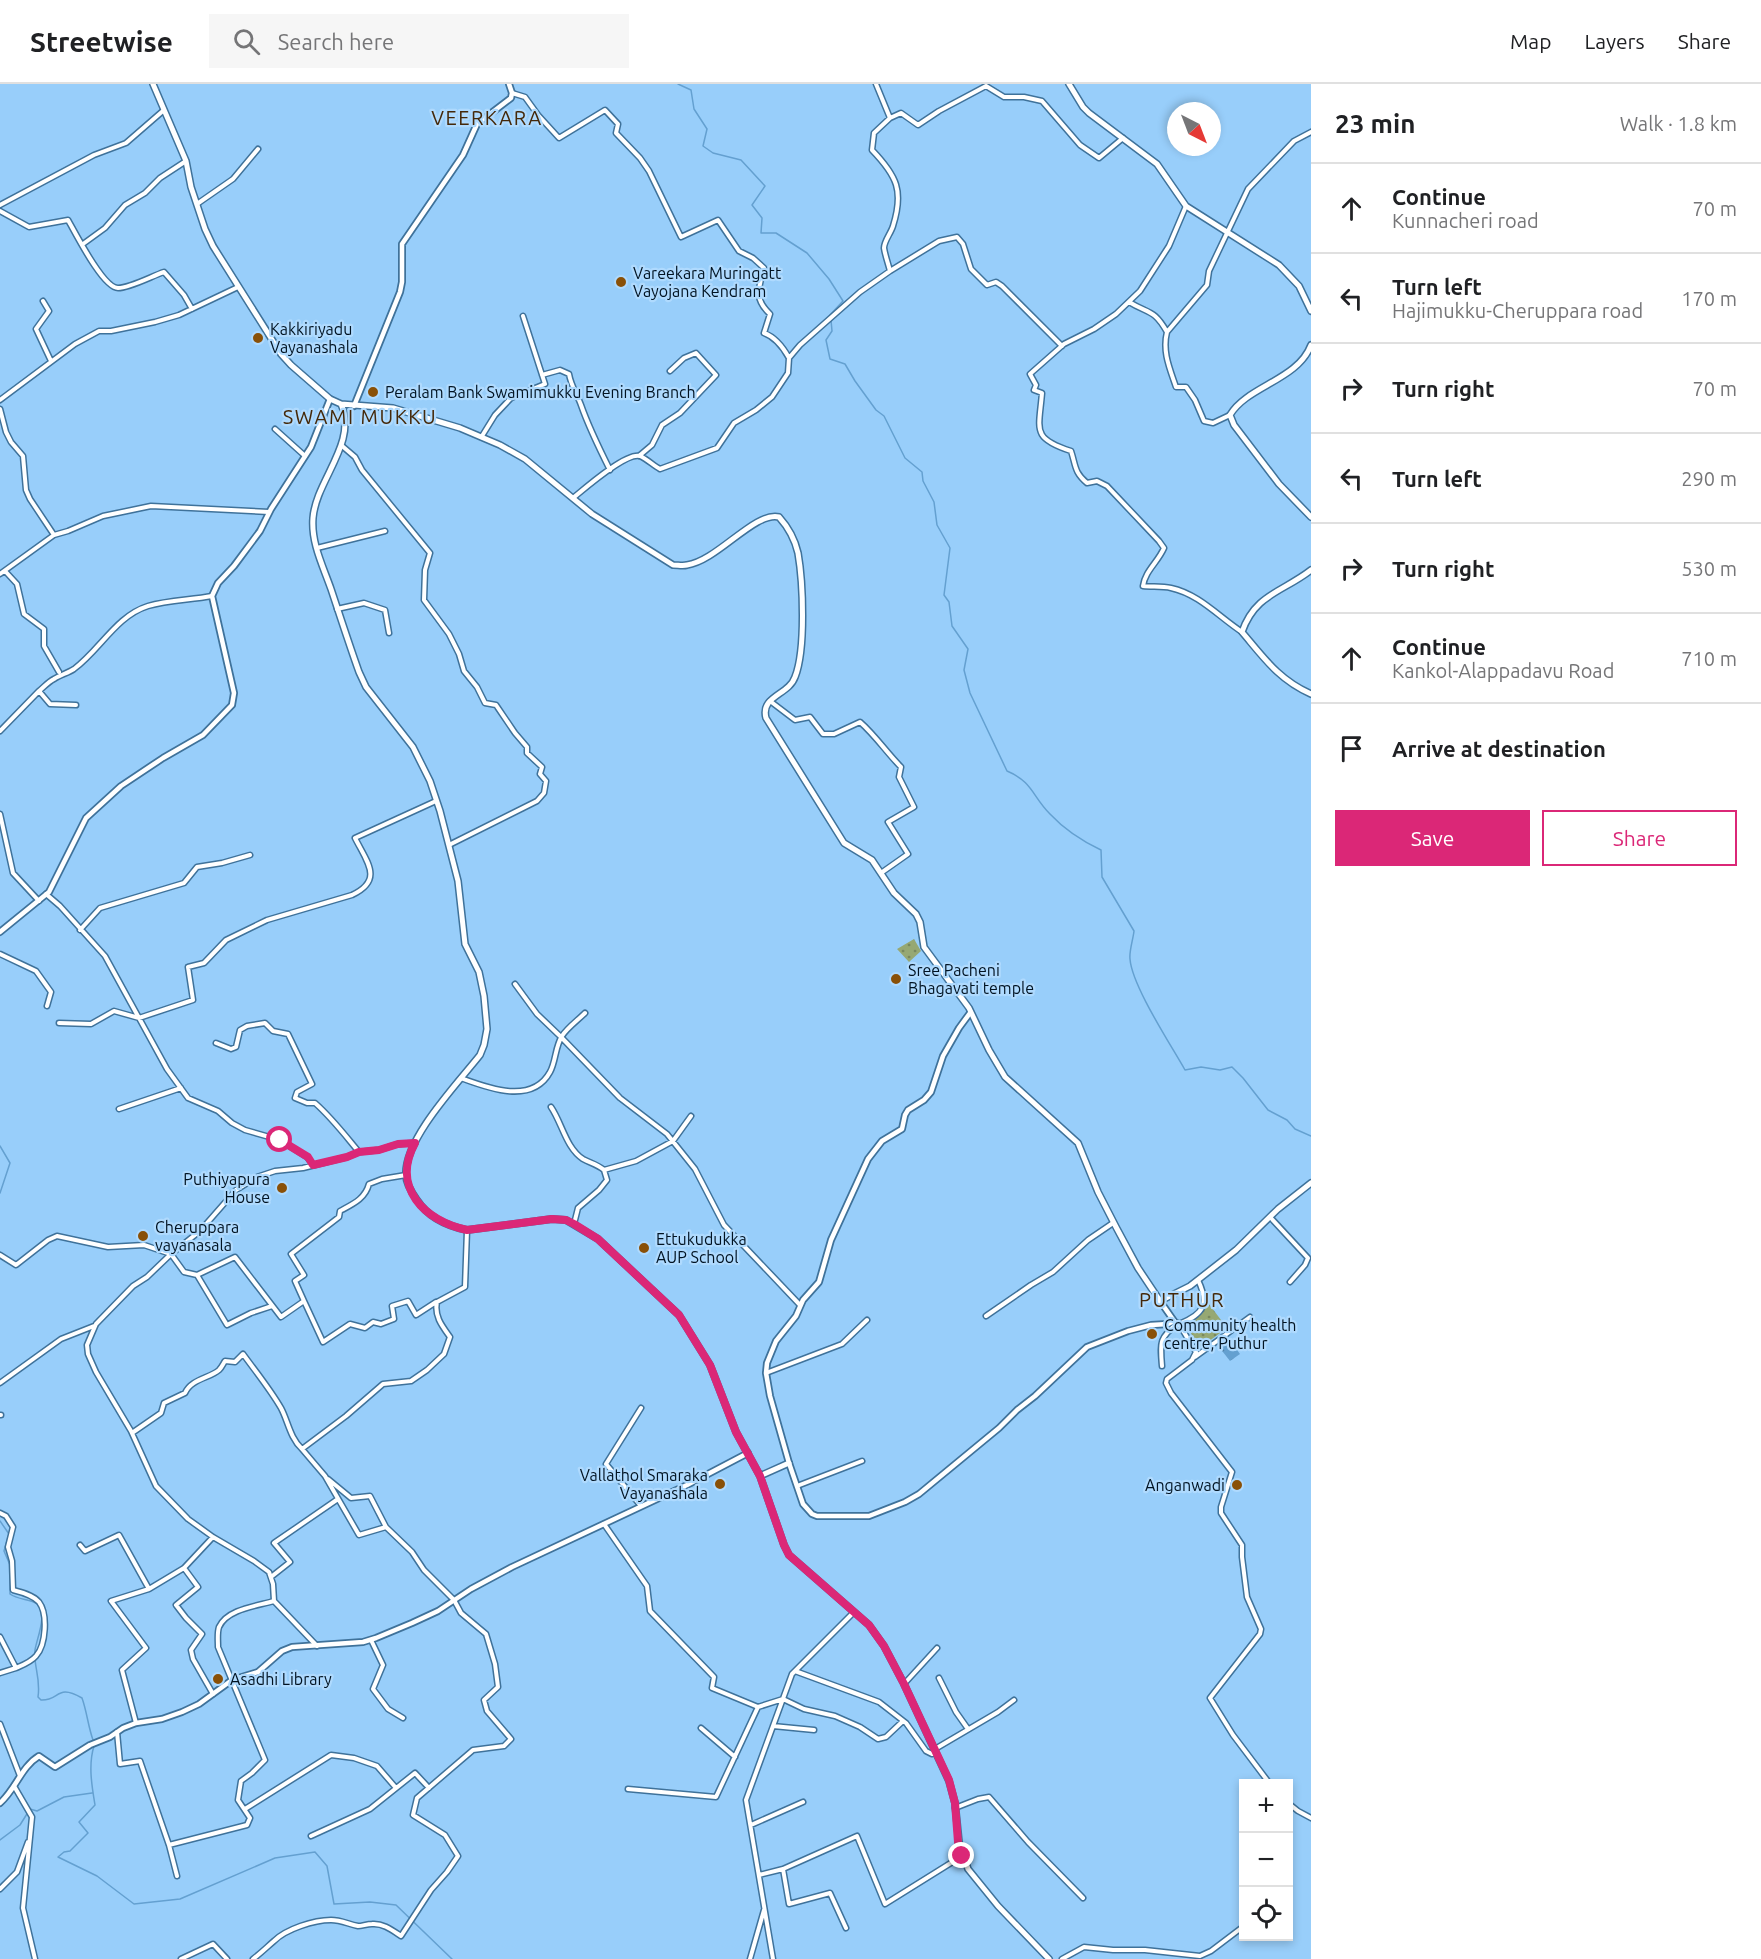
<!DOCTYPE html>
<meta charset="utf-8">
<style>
:root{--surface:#fff;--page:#f6f6f6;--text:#202124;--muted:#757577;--line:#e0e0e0;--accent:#db2777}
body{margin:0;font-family:Ubuntu,sans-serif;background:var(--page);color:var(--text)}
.controls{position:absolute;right:18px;bottom:18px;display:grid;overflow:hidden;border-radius:0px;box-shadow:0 3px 9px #0003}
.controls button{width:54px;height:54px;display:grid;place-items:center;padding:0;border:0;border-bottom:2px solid var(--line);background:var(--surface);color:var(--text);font:30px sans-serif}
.compass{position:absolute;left:1167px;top:18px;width:54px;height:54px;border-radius:50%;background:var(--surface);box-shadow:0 3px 9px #0003;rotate:138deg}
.stop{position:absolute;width:18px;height:18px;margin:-14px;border:4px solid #db2777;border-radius:50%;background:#fff}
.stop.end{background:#db2777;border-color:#fff;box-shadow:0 2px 6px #0008}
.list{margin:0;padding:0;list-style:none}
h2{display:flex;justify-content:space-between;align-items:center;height:78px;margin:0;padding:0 24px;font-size:26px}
h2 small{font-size:20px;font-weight:400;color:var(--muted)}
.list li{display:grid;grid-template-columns:39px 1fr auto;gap:18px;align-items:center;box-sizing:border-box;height:90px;padding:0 24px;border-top:2px solid var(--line)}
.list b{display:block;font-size:22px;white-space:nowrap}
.list p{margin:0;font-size:20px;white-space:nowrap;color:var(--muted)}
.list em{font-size:20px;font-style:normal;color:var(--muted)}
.actions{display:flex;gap:12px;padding:18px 24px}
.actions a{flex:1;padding:14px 0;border:2px solid var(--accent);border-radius:0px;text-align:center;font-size:21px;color:var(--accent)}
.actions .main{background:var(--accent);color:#fff}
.icon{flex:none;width:33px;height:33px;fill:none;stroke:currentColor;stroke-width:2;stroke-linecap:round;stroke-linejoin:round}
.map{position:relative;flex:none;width:1311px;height:1875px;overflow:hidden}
header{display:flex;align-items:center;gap:36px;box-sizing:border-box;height:84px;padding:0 30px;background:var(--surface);border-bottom:2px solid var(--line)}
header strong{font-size:28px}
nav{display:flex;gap:33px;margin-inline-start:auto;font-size:21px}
.search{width:420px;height:54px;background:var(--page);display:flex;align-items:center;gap:15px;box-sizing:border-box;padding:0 21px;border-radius:0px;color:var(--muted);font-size:22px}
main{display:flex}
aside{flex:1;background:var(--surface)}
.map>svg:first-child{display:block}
</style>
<header>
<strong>Streetwise</strong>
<div class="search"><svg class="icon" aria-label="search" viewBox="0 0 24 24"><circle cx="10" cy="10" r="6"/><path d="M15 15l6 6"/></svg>Search here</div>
<nav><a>Map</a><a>Layers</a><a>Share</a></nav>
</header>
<main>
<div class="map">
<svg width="1311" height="1875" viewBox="0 0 1311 1875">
<defs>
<pattern id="park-dots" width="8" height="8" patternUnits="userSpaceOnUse" patternTransform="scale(1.5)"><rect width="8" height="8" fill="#96a873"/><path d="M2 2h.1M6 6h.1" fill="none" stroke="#78885e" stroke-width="1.8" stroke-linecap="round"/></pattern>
<pattern id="water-ripples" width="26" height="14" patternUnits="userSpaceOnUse" patternTransform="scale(1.5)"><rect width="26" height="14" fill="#64a0d0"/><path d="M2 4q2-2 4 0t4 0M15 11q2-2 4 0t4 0" fill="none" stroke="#5081a8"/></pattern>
</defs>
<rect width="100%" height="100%" fill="#98cefa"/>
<path fill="url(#park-dots)" d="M914,855l7,12 -12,11 -12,-13z
M1209,1220l18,24 -26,19 -14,-19z"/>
<path fill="url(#water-ripples)" d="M1229,1255l11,15 -10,7 -11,-14z"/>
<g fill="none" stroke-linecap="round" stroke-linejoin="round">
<path stroke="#64a0d0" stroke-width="1.5" d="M678,0l13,6 3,19 13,20 -4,17 10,7 28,7 24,26 -13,19 10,13 -1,15h15l31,20 22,26 14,22 -13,14
M831,236l1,11 -6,9 4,19 15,5 10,17 21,29 8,6 21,42 17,14 1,9 11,21 3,23 13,23 -6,47 5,7 3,24 16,23 -4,21 6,23 37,78c26,11 25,25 43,43 14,15 32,27 51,36l1,27 32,54c-1,9 -5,20 -4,28 2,27 41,86 55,111l16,-3 19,3 12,-3 11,11 25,32 19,10 8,9 16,7
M0,1062l10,17 -10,30
M0,1437l9,13 -5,17 6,14v29c8,6 21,5 27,10 11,11 0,33 -2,46 -2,15 6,27 3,47l3,3c19,1 15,-17 41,-2 5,14 6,28 11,42
M0,1756l20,-15 10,-16 7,2 27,-14 28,-4
M58,1773l39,19 37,28 46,-5 95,-41 40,-6 12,14 7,38 36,-2 26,3 56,54
M58,1773l6,-5 6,-1 18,-18 -9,-11 16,-17c-3,-18 -7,-40 -1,-59"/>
<defs>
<path id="minor" d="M876,0l14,34 11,-5 17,12 21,-14 47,-25 18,11h20l18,4 38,44 19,13 24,-20
M512,9l13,4 13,18 21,23 46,-28 13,14 -2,9 24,25 9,13 32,66 37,-17 21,31 14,7 11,10c-5,20 -11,30 6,46l-6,19c11,4 19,14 25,25
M197,120l36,-25 25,-30
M0,121l94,-50 32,-12 38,-33
M1186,122l-17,40 -29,45 -24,23 -22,15 -30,15 -34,30 6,11 -2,5 8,3c-3,37 -11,45 29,58 5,15 3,21 16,32l10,-2 10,5 52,55 5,7c-6,14 -19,23 -21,38 9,1 19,0 28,2 28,6 48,29 71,44
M0,127l29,16 39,-7c8,14 35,68 50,68 12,0 34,-12 46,-16l20,23 8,14
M83,160l22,-16 20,-23 20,-12 15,-15 26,-17
M890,187l49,-30 18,-4 6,7 8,25 16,16 9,-3 6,4 60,60
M43,217l6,10 -13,18 15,32
M1129,218c20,12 25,7 38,30 -5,20 3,37 9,55h10l9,13 9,21 9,2 17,-8
M1167,248l40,-47 2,-14 39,-82 46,-48 17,-9
M542,291l18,-5 9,4c2,12 8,20 12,31 8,23 18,43 29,65
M0,316l75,-56 24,-13h12l44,-9 24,-7 59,-28
M0,325l6,23 5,10 12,14 3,34 4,9 24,36
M275,345l30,27
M482,352l13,-21 16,-17 34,-14 -22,-68
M341,361l14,12 7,13 68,83 -5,17 -1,30 25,34 10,20 5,17 13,16 8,16 11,2 19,28 12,14v6l15,14 -2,7 6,7 -2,12 -7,8 -88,44
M639,372l13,-11 10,-20 18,-12 36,-38 -20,-22 -12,5 -14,13
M573,414c11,-9 53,-46 67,-42 7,3 14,10 20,13l57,-21 17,-25 22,-13 16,-13 16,-24 1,-15 11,-13 60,-53 30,-21c-2,-8 -5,-16 -6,-23 0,-7 7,-15 9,-22 11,-35 4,-50 -21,-76l2,-17 16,-15
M317,464l68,-17
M5,487l12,13 7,30 20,15v17l15,26
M0,490l54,-39 14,-4 35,-15 48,-10 118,6
M337,525l27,-6 21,7 4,23
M770,617l25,19 15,-3 13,17h11l26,-12c15,13 27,31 41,45l-2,10 15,30 -26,15 20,32 -27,19
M76,621l-26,-1 -11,-13c5,-4 9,-9 15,-12 6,-4 14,-6 20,-10 26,-19 42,-53 74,-63 20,-6 42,-6 64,-10
M0,647l39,-40
M0,730l13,59 26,28
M46,810l14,12 45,50 62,113 21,29 30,13 14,12 13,7 35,10 27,17 6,8
M80,846l20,-22 84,-25 13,-16 25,-4 28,-8
M0,870l36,17 15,21 -4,14
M515,900l22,30 24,23 59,61 47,36 28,35 29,56 76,80
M59,939l32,1 23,-13 25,7 54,-18 -5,-33 16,-4 22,-23 41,-20 85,-25c32,-15 15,-33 3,-57l81,-37
M216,959l15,6 5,-2 4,-17 7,-4 18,-3 8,8 15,3 24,50 -15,8 -2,6 12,5h8c17,15 29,31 44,49
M461,994c27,10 71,27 89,-6 6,-11 5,-25 12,-36 5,-8 16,-16 23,-23
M551,1023c11,16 15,41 32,52 7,4 14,5 21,11
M119,1025l62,-21
M406,1091l-24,4 -13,5c-4,15 -16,20 -29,27l-1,6 -48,37 13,21 -9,6 9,20 -23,16 -46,-60 -38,18 -13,-3 -13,-18 29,-23 36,-41 21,-13 18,-6 28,-3 44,-11 12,-5 20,-2 19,-6 17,-1
M1270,1133l38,41 -3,7 -15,17
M574,1140l4,-16 21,-18 8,-10 -3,-10 32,-9 37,-20 18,-25
M0,1171l16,10 32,-25 9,-4 51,11 36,-2 27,9 -24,23 -14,9 -37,38 -9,21 1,9 8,18 35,59 25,55 32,33 25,18 41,24 15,11 4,12 1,17 43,45
M197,1191l30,50 24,-12 21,-7
M304,1217l19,41 27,-18 15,4 8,-6 8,2 13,-5 -2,-13 16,-5 8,14 20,-13
M986,1232l45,-31 22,-13 35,-32 25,-17
M1174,1237l5,3 17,28 -4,8 -25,19 -1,4 5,10 61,79 -11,35v6l21,32v12l5,40 14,32 -1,5 -50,64 23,37 37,49
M1179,1240c26,-10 30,-21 19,-44
M1195,1273l55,-40
M1162,1282c-2,-24 -3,-28 16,-43
M766,1289l76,-29 25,-24
M0,1299l61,-44 33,-13
M641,1324l-35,56 35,42
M0,1331h1
M132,1349l29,-20 3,-10 21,-10c6,-14 25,-15 34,-23 3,-3 4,-6 6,-9l10,1 8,-8c13,18 27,35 38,54 7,13 9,30 21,41
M328,1395l23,19 19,-2 16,31
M797,1402l65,-25
M0,1429l6,3 7,11 -5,20 4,14 1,29c8,2 20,5 26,12 9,12 7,43 -3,54 -5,6 -13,9 -20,12
M604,1440l43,62 3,25 64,66 -2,11 46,19
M80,1461l5,6 34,-16 30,54 35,-21
M271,1493l19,-15 -16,-19 64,-44
M0,1553l16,31 -16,5
M371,1556l12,25 -10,24 15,20 15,9
M795,1587l84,31 27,21 20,28 6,3 3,-1
M939,1594l17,34 12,17
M904,1600l33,-36
M213,1610l-20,-35 -2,-9 11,-16 -16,-16 -10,-13 22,-18 -14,-19 29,-31
M136,1639l-14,-53 24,-22 -35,-47 38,-12
M0,1640l20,52
M773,1642l41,4
M701,1644l34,29
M117,1648l3,32 20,-3 29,84
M935,1665l63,-37 16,-12
M14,1702l18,31 -9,91 12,51
M628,1705l88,8 42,-90 25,-8 21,10 31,7 25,11 18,12 8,-2 17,-16
M1288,1719l10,8 13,7
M955,1724l23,-9 11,-2 39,45 55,56
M245,1725l86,-54 23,3 23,8 19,22
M751,1741l52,-23
M311,1752l59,-27 45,-36 14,15
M783,1785l74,-33 28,68 77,-48
M759,1791l24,-6 6,35 41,-11 16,35
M177,1792l-8,-31 78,-20 3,-7 -12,-18 3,-19 11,-8 13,-13 -47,-113c0,-7 -1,-14 1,-20 8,-18 38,-21 55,-26
M0,1805l17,-17 11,-30
M181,1875l32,-15 14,15
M253,1875c8,-6 14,-12 21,-18 12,-12 40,-21 57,-21 10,0 17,4 27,6 4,0 9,-2 14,-2 11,-1 20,6 29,12l30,-46 16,-18 11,-16 -13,-21 -32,-20 4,-17 56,-48 31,-4 7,-7 -24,-28 -3,-11 14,-13 -3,-23 -9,-30 -25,-21 -7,-13 -30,-30 -12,-18 -26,-25 -27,8 -34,-59 -23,-27 44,-33 37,-32 28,-3 16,-11 17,-16 6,-17c-8,-11 -16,-21 -13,-35l28,-15 2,-57
M750,1875l14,-49
M773,1875l-27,-159 46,-126 62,-62
M1062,1875l22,-12 29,3h32l55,6 11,-5 33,-25"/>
<path id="tertiary" d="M354,322l46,-114 2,-10v-38l61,-89 14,-31 34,-26 1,-5 -3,-9
M0,848l49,-40 37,-74 35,-32 42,-28 40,-23 29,-30 2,-12 -22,-97 6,-13 16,-17 26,-35 11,-22 40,-62 19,-48
M970,929l-11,15 -16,28 -12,36 -7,8 -16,10 -3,5 -3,14 -20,12 -14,18 -37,81 -12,42 -16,18 -7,16 -20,25 -9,22 -1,10 4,23 19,67 14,41 9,10 5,2h52l36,-14 14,-8 80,-66 18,-18 18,-14 52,-49 41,-16 23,-6 17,-1 6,-3 -14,-20
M0,1719c16,-14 21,-36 39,-47l16,11 35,-22 20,-8 13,-9 13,-5 26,-4 20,-7 17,-8 33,-24 26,-8 24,-21 10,-4 71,-5 13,-4 36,-15 26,-12 33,-22 41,-22 175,-82 61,-32"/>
<path id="secondary" d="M153,0l33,77 5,26 14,42 8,17 68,108 10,11 39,34 11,5 52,4 67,20 40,17 25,14 67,55 81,51c5,0 10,1 14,0 30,-4 68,-54 92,-48 9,10 16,23 19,36 5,29 8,96 -3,124 -6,18 -35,19 -29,41l78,125 28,17 22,33 22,21 4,8 4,25 45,61 20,42 16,27 73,66 20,49 18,35 22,41 22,33 30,-15 46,-36 42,-41 33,-26
M1069,0l14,23 6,6 68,51 29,42 93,59 20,21 12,25
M1311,261c-13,35 -64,41 -81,70l4,10 45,59 32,33
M341,320c17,39 -25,76 -28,114 -2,25 10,48 18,71 9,27 18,55 28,83l7,15 47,60 17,34 10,30 18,70 7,63 14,28 5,24 3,33 -3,16 -4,10c-22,28 -76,84 -74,120 0,9 6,18 11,25 11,17 30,26 50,30l85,-11 14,1 32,19 81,76 31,50 26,67 24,44 24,69 5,10 80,70 15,21 20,38 45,97 6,22 4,39 9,27 30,37 51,53
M1311,486c-28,22 -56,24 -69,62 22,26 37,48 69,62
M760,1392l29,-13"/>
</defs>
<use href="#minor" stroke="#3f729a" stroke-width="7"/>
<use href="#tertiary" stroke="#3f729a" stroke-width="8"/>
<use href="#secondary" stroke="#3f729a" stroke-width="8"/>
<use href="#minor" stroke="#fff" stroke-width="4"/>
<use href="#tertiary" stroke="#fff" stroke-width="4.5"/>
<use href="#secondary" stroke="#fff" stroke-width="5"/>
</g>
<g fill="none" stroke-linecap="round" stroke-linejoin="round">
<path stroke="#db2777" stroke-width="8" d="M280,1056l28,17 5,8 34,-8 12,-5 20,-2 19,-6 17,-1c-24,44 9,78 52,87l85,-11 14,1 8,4 24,15 81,76 31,50 26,67 24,44 24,69 5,10 80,70 15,21 20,38 45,96 6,23 3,39 4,14"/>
</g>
<g fill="#895007" stroke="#afdafe" stroke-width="2">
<circle cx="621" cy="198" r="6"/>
<circle cx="258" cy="254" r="6"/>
<circle cx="373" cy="308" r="6"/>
<circle cx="896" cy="895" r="6"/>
<circle cx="282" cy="1104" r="6"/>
<circle cx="143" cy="1152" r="6"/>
<circle cx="644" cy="1164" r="6"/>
<circle cx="1152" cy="1250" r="6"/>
<circle cx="720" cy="1400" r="6"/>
<circle cx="1237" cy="1401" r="6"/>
<circle cx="218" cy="1595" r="6"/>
</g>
<g text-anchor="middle" stroke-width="4.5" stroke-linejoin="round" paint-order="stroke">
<g font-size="16" fill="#011322" stroke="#afdafe" text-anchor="start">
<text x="633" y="195">Vareekara Muringatt<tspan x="633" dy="18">Vayojana Kendram</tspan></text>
<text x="270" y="251">Kakkiriyadu<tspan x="270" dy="18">Vayanashala</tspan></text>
<text x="385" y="314">Peralam Bank Swamimukku Evening Branch</text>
<text x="908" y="892">Sree Pacheni<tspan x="908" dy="18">Bhagavati temple</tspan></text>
<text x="270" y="1101" text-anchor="end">Puthiyapura<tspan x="270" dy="18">House</tspan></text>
<text x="155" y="1149">Cheruppara<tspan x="155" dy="18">vayanasala</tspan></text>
<text x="656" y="1161">Ettukudukka<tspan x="656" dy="18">AUP School</tspan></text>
<text x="1164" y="1247">Community health<tspan x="1164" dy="18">centre, Puthur</tspan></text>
<text x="708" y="1397" text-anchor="end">Vallathol Smaraka<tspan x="708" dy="18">Vayanashala</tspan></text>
<text x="1225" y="1407" text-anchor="end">Anganwadi</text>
<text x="230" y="1601">Asadhi Library</text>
</g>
<g font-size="20" letter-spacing="1.5" fill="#442809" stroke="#afdafe">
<text x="487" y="41">VEERKARA</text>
<text x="360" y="340">SWAMI MUKKU</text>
<text x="1182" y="1223">PUTHUR</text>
</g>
</g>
</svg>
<div class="controls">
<button>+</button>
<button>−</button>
<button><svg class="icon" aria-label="locate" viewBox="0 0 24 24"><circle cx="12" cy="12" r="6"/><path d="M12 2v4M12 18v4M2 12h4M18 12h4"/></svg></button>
</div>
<svg class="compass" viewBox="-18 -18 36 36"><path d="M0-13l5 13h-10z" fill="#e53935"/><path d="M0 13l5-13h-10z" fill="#757577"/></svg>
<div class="stop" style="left:280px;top:1056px"></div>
<div class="stop end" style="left:962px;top:1772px"></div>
</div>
<aside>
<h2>23 min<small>Walk · 1.8 km</small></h2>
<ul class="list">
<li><svg class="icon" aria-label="ahead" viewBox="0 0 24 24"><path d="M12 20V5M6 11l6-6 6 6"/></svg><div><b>Continue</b><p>Kunnacheri road</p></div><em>70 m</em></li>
<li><svg class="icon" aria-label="left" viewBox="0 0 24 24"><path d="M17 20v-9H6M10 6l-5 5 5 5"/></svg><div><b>Turn left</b><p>Hajimukku-Cheruppara road</p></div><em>170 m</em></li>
<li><svg class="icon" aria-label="right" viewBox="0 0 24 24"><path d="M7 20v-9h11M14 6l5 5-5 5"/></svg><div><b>Turn right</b></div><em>70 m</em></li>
<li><svg class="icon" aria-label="left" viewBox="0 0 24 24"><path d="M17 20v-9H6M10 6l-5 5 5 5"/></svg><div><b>Turn left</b></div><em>290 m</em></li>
<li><svg class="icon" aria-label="right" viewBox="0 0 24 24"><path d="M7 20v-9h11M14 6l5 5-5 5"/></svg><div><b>Turn right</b></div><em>530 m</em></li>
<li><svg class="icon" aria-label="ahead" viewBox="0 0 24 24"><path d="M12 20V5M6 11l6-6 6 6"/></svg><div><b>Continue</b><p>Kankol-Alappadavu Road</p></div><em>710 m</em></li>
<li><svg class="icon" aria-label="arrive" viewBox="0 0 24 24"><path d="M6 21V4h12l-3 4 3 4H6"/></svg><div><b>Arrive at destination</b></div></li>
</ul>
<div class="actions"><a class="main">Save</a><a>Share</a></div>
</aside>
</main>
